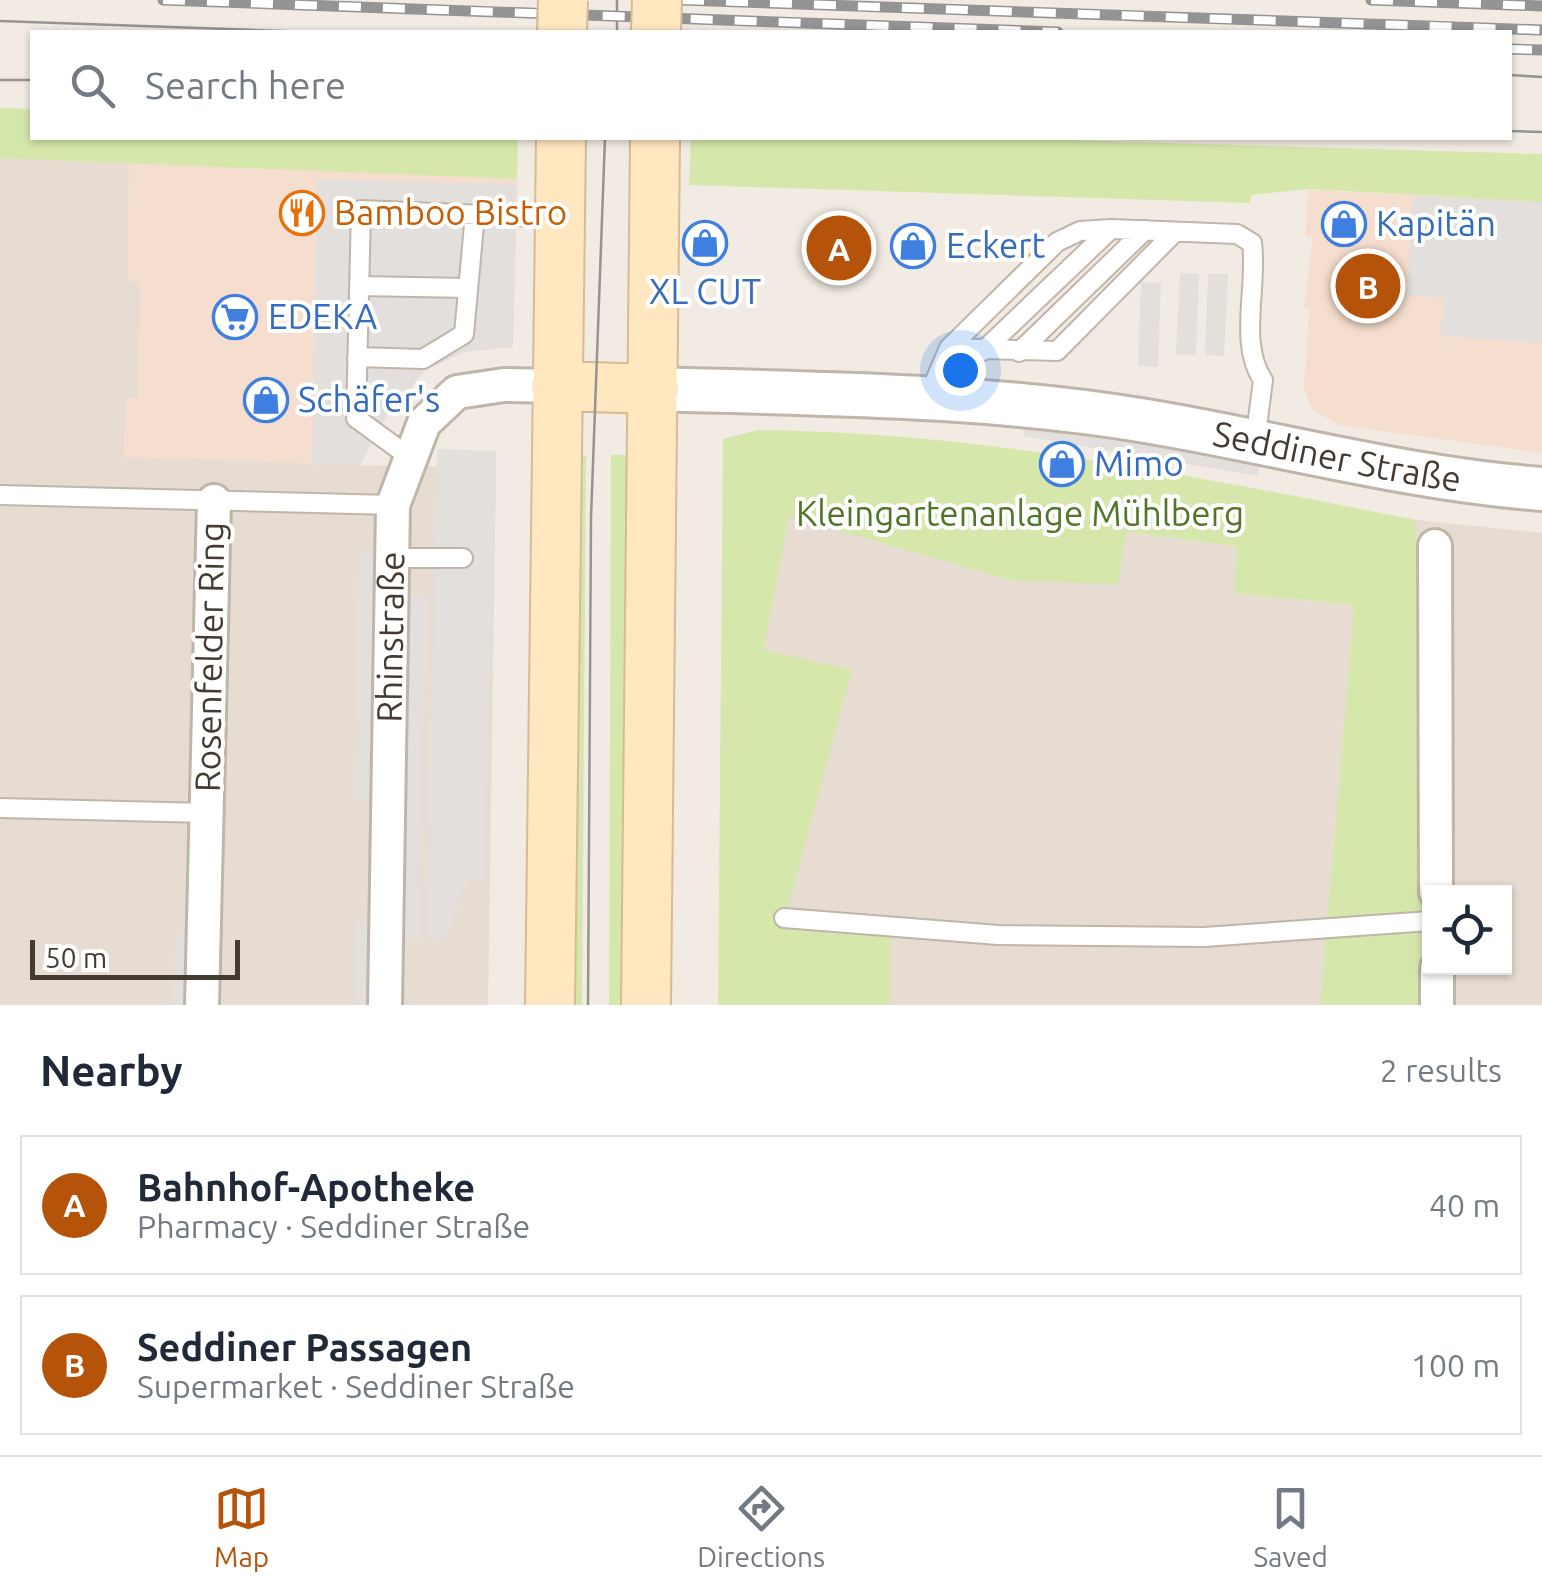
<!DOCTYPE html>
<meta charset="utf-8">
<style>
:root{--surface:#fff;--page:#f2f2f3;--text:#1f2937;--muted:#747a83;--line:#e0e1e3;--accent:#b45309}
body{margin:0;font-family:Ubuntu,sans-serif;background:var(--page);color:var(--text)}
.controls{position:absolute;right:30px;bottom:30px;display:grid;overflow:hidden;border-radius:0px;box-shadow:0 2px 8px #0004}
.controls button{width:90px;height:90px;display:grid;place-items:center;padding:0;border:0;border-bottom:2px solid var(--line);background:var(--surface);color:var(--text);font:50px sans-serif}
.scale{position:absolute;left:30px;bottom:25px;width:210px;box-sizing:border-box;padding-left:10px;border:5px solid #443b33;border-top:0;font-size:28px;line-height:35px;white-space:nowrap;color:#443b33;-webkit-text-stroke:8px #fff;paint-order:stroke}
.you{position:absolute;left:960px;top:370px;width:35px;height:35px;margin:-25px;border:8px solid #fff;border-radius:50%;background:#1a73e8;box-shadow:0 0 0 15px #1a73e833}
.badge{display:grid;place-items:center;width:65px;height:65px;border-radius:50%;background:var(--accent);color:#fff;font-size:32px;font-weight:700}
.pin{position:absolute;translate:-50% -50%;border:5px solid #fff;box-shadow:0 2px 10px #0006}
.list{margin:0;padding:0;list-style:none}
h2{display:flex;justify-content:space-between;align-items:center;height:130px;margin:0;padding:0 40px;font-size:42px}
h2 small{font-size:32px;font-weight:400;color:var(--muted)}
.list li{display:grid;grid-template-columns:65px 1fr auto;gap:30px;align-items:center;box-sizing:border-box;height:140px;margin:0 20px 20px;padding:0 20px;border:2px solid var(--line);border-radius:0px}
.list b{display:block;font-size:38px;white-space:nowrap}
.list p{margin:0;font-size:32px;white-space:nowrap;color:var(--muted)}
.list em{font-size:32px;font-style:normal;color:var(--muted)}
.icon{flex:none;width:55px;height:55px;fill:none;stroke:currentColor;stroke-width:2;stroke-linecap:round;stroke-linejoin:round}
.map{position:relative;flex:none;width:1542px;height:1005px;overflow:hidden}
.search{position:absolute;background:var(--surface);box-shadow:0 2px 8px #0004;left:30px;right:30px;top:30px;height:110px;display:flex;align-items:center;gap:25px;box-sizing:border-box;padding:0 35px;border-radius:0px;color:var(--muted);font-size:38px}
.sheet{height:450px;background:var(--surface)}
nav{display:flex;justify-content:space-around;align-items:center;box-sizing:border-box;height:140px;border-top:2px solid var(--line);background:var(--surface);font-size:28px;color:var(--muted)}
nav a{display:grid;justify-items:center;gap:5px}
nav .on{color:var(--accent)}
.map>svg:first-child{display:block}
</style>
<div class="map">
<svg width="1542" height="1005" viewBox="0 0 1542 1005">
<rect width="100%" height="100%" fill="#f2ebe3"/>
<path fill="#e6dcd1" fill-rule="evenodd" d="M0,158l129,3 -1,119 13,1 -3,118 -11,-1 185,66 184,4 -8,537h-488z
M789,515l220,65 117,-48 112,14 -3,47 119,12 -34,400h-430v-78l-106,-9 -20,-268z
M1416,520l126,13v472h-120zM1430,892h74v76h-74z"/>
<path fill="#f5decd" d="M129,161l388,18 -4,168 -49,5 -38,18 -37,42 -29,53 -236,-8 2,-59h12l3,-116 -13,-1z
M1308,190l234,11v252l-203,-28 -27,-16 -8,-21 5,-79 -5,-1 9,-71 -8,-1z"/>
<path fill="#d5e7ab" d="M0,108l32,1v29h486l-1,41 -517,-21z
M691,138h305l546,16v48l-234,-13 -57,6 -1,8 -561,-18z
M758,430c224,2 440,47 658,90l6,485h-102l34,-400 -120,-12 3,-47 -111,-14 -8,52 -109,-4 -220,-64 -25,134 88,20 -67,248 105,8v79h-172l5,-566z
M570,455l16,1 -4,549h-19z
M611,455h17l-4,550h-15z"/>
<path fill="#e2dfdc" d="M317,179l200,5 -4,163 -49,5 -38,18 -37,42 -29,53 -48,-1z
M1412,196l130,6v141l-101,-7 2,-38 -36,-2z
M1180,273l19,1 -3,81 -20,-1z
M1208,274h20l-4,82 -19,-1z
M1141,282l20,1 -3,84 -20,-1z
M1025,428l125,18 109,21 -2,9 -233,-40z
M437,449l59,2 -11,428h-17l-23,60 -19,-1z
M360,549h21l-5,250h-21z
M407,596h20l-9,343 -19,-1z
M355,920h19l-2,85h-19z
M176,932h19l-1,73h-20z"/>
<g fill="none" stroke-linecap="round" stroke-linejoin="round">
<defs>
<path id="service" d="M359,286l109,2
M949,348l108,3 117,-118
M983,351l128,-122
M1019,352l126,-122
M357,357l66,2 41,-25 11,-120
M928,397l21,-49 108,-106 23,-11 31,-2 126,5 15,9c6,43 -14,101 11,137l-8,62
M408,456l-52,-38 5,-208 196,8
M0,495l393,10
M393,558h70
M0,808l207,5
M784,918l214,17 206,2 226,-16"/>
<g id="minor">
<path d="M1435,546l1,346"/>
<path d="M1437,968v37"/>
<path d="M202,1005l12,-504"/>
<path id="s1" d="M385,1005l8,-500 31,-82 33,-31 47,-7 52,1"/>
</g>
<g id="tertiary">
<path id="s2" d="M654,389c164,5 329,5 492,32 132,22 262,58 396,68"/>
</g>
<path id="secondary" d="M556,386l98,3
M550,1005l11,-867
M646,1005l9,-867"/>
</defs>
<use href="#service" stroke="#c0b5a9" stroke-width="22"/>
<use href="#minor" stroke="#c0b5a9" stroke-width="38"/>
<use href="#tertiary" stroke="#c0b5a9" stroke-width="48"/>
<use href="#secondary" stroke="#d6bb94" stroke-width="52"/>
<use href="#service" stroke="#fff" stroke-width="18"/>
<use href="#minor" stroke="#fff" stroke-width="32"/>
<use href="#tertiary" stroke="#fff" stroke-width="42"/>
<use href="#secondary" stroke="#ffe7c0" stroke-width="48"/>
<path stroke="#949494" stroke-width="2.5" d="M0,21l310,11
M617,32v-32
M1510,75l32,2
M0,80h32
M1510,131l32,1
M588,1005l3,-487 14,-380"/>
<defs>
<path id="rail" d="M163,0l895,32
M682,0l860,30
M1371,0l171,6
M1510,49l32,1"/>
</defs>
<use href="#rail" stroke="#949494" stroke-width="11"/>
<use href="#rail" stroke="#fff" stroke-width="8" stroke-dasharray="22" stroke-linecap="butt"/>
<defs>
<path id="secondary-bridge" d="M562,32l1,-32
M656,32l1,-32"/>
</defs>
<use href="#secondary-bridge" stroke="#d6bb94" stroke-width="52" stroke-linecap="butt"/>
<use href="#secondary-bridge" stroke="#ffe7c0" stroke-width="48"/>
</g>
<defs>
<symbol id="restaurant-ring" viewBox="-11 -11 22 22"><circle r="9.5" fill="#fff" stroke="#e8710a" stroke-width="1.5"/><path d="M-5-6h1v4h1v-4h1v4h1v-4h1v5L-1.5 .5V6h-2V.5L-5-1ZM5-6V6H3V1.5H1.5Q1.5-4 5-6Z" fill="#e8710a"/></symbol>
<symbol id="shop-ring" viewBox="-11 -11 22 22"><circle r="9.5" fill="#fff" stroke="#3f7fe0" stroke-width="1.5"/><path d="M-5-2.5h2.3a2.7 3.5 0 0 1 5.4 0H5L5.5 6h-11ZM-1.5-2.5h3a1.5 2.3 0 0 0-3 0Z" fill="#3f7fe0"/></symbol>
<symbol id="supermarket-ring" viewBox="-11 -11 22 22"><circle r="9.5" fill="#fff" stroke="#3f7fe0" stroke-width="1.5"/><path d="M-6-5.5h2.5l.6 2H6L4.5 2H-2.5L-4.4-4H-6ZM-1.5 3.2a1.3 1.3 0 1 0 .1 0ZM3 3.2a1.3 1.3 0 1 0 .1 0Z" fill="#3f7fe0"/></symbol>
</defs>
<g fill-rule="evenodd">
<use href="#restaurant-ring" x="277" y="188" width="50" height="50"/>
<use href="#shop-ring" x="1319" y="199" width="50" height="50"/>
<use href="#shop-ring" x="680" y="218" width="50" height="50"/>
<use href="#shop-ring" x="888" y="221" width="50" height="50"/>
<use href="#supermarket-ring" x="210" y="292" width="50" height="50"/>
<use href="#shop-ring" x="241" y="375" width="50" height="50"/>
<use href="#shop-ring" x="1037" y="439" width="50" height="50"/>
</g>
<g text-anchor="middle" stroke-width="8" stroke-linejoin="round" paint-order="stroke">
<g font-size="35" fill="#c56008" stroke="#fff" text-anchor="start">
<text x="334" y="225">Bamboo Bistro</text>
</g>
<g font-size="35" fill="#366cbe" stroke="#fff" text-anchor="start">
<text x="1376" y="236">Kapitän</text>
<text x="946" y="258">Eckert</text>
<text x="705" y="304" text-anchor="middle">XL CUT</text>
<text x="268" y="329">EDEKA</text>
<text x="298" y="412">Schäfer's</text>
<text x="1094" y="476">Mimo</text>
</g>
<g font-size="35" fill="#443b33" stroke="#fff">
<text dy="12" stroke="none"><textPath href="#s2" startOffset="688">Seddiner Straße</textPath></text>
<text dy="12" stroke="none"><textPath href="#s1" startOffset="368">Rhinstraße</textPath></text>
<text transform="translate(210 657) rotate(-89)" y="12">Rosenfelder Ring</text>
</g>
<g font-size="35" fill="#507627" stroke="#fff">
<text x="1020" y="526">Kleingartenanlage Mühlberg</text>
</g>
</g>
</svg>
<div class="controls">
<button><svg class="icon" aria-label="locate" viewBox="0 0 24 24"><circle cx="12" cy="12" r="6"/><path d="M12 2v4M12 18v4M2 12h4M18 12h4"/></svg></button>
</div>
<div class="scale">50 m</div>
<div class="you"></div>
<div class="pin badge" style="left:839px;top:248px">A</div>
<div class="pin badge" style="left:1368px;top:286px">B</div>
<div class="search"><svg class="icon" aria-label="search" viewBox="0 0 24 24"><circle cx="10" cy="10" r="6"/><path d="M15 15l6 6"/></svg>Search here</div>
</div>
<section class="sheet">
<h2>Nearby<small>2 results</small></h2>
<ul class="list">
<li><span class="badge">A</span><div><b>Bahnhof-Apotheke</b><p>Pharmacy · Seddiner Straße</p></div><em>40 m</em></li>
<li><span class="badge">B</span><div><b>Seddiner Passagen</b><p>Supermarket · Seddiner Straße</p></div><em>100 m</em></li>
</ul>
</section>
<nav>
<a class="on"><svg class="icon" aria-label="map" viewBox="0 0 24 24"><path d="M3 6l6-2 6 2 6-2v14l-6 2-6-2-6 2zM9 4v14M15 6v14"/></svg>Map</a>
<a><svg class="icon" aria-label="directions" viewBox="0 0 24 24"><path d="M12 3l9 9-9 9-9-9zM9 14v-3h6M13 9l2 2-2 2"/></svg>Directions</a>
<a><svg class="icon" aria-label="saved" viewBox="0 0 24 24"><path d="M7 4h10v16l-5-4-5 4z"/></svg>Saved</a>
</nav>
